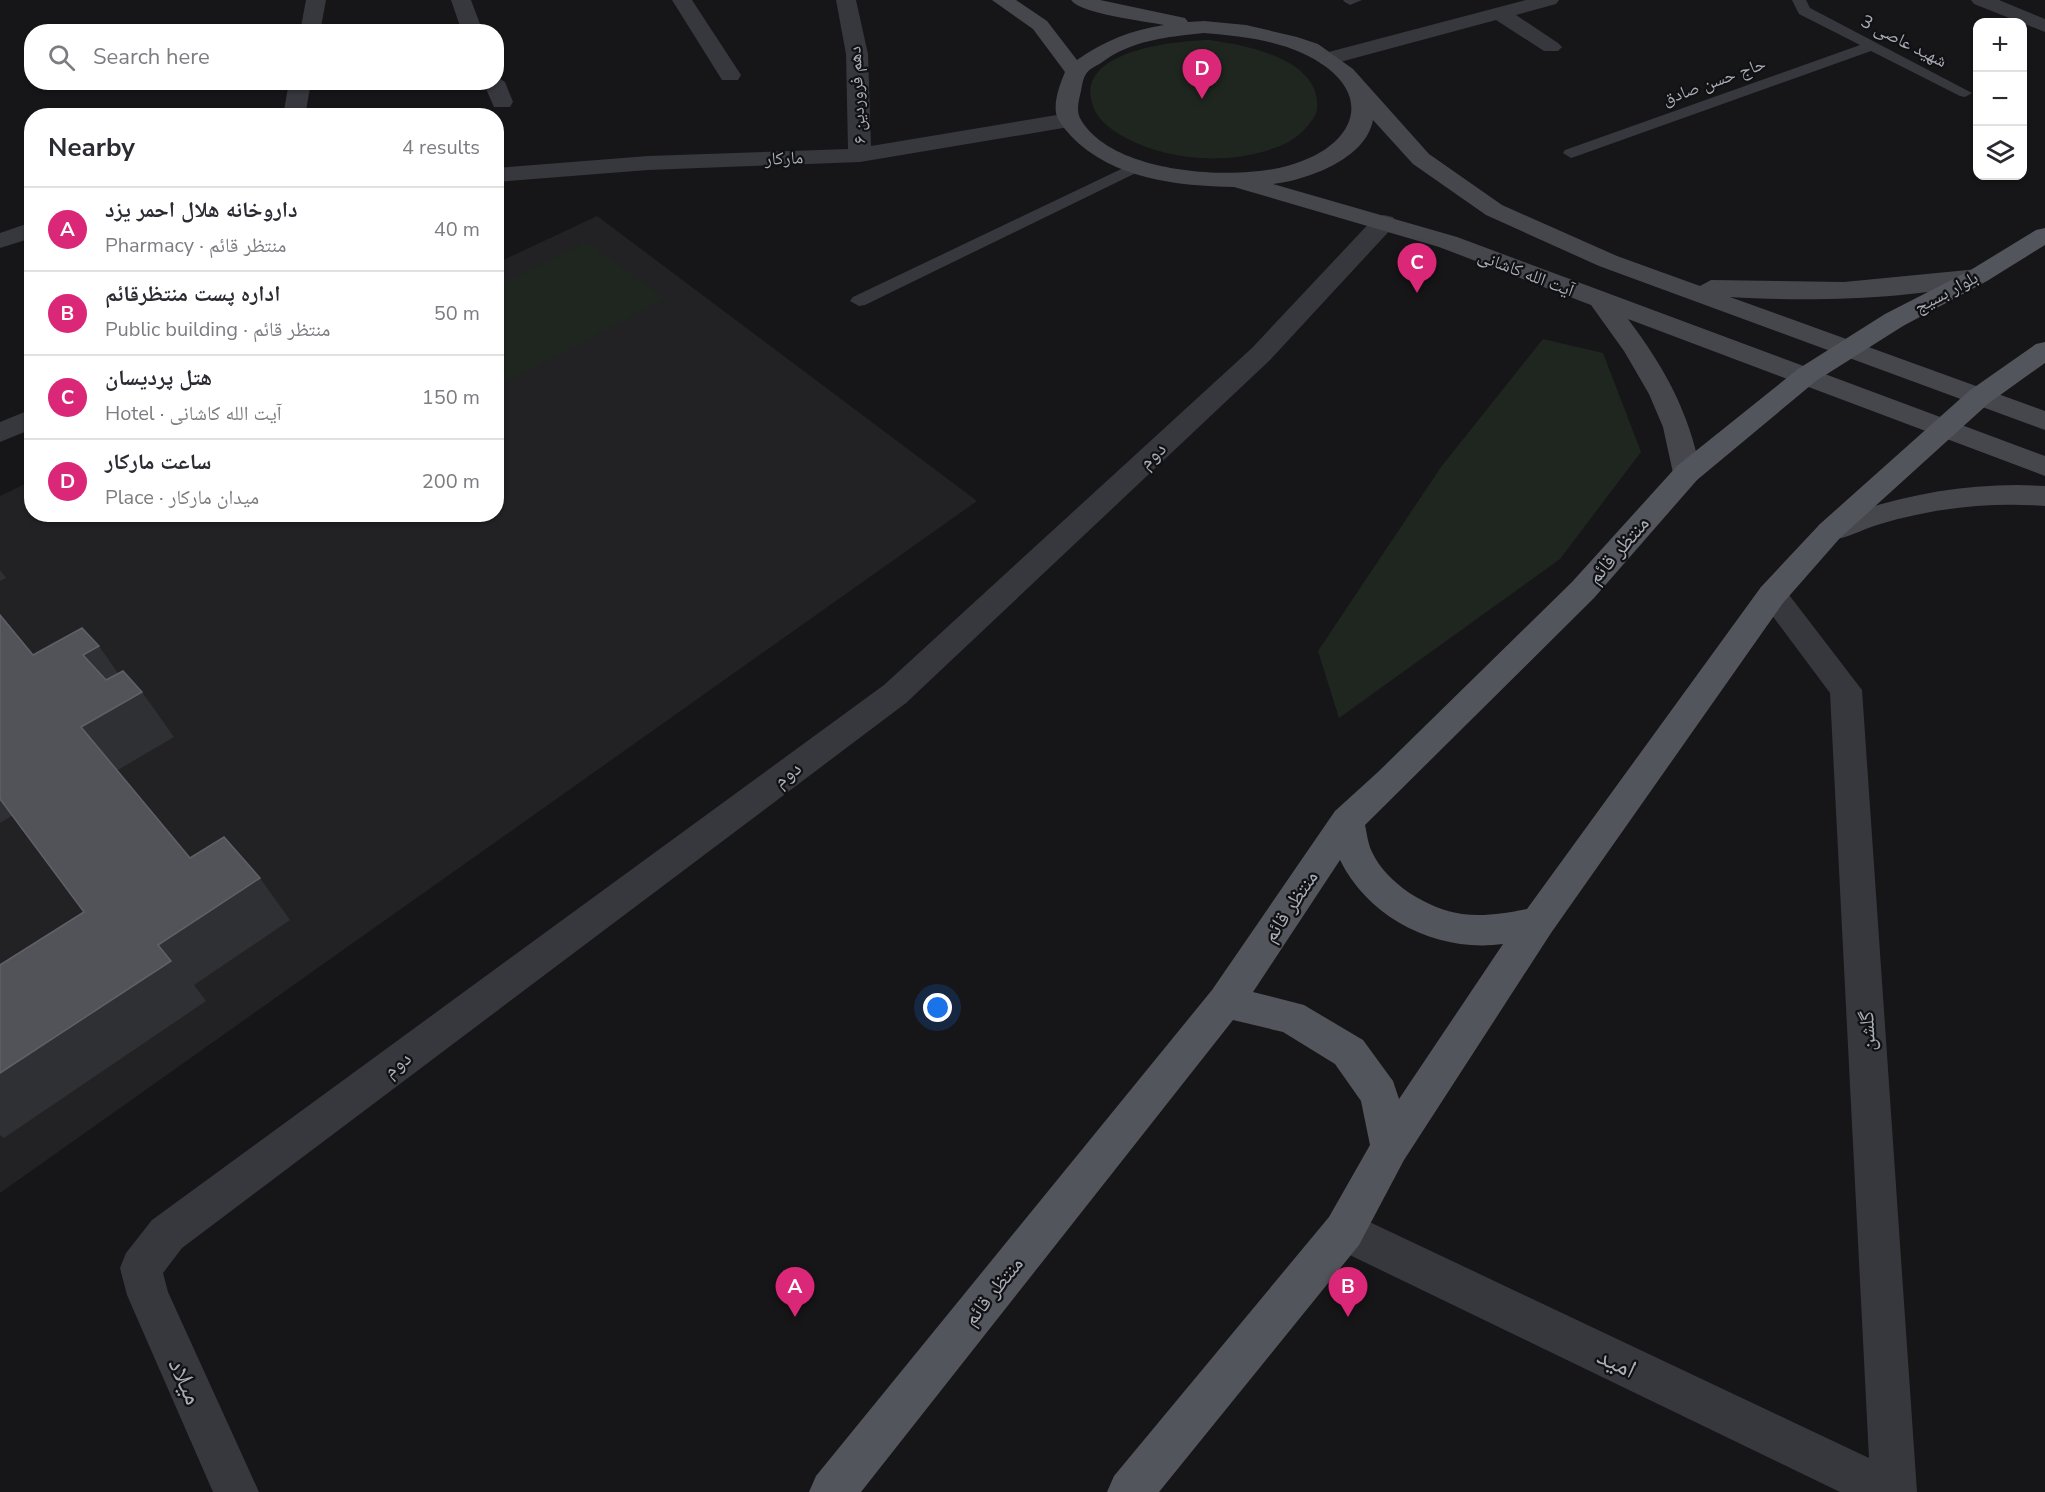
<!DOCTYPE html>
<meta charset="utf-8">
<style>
:root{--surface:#fff;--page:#f7f7f7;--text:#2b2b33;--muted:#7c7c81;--line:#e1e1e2;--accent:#db2777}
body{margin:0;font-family:"Nunito Sans","Noto Naskh Arabic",sans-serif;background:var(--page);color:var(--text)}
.controls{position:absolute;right:18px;top:18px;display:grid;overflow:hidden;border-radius:12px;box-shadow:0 2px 4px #0004}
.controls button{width:54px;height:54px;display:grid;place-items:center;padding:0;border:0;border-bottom:2px solid var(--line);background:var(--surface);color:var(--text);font:30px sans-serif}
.you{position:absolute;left:938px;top:1008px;width:21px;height:21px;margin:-15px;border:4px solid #fff;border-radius:50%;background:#1a73e8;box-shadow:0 0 0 9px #1a73e833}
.badge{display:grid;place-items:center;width:39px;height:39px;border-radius:50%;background:var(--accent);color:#fff;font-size:20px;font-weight:700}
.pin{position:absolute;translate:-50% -50px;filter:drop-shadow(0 2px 3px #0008)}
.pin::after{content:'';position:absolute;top:32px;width:21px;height:18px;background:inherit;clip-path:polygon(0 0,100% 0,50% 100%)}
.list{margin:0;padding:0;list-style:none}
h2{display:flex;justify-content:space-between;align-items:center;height:78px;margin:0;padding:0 24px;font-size:26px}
h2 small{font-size:20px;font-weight:400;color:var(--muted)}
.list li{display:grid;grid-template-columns:39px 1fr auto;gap:18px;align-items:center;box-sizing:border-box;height:84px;padding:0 24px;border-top:2px solid var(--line)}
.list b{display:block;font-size:22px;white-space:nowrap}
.list p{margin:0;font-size:20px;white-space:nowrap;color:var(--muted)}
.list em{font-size:20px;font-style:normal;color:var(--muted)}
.icon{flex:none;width:33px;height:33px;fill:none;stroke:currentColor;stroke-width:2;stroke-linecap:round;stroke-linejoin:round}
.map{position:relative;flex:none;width:2045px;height:1492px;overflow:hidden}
.search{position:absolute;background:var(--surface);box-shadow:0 2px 4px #0004;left:24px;top:24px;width:480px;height:66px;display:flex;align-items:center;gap:15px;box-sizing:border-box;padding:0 21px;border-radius:24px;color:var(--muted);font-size:22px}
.panel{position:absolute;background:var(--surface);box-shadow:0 2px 4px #0004;left:24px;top:108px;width:480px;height:414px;border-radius:24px}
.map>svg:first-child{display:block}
</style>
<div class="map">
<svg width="2045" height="1492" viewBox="0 0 2045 1492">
<rect width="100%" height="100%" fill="#161618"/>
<path fill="#222225" d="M597,216l380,285 -977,692v-697l31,-15 1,33h464l1,-251z"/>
<path fill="#1e261f" d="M1209,40c34,5 103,16 108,60 0,7 1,11 -3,17 -8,13 -19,23 -34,29 -49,19 -108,16 -154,-8 -11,-6 -25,-15 -31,-27 -28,-60 78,-70 114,-71z
M587,242l78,57 -168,88v-101z
M1543,339l60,14 38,99 -81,107 -221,159 -21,-67 123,-184z"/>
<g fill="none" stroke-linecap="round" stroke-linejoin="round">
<path fill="#37383d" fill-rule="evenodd" d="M1362,0l-12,5 -7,-4 1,-1z
M1792,0h14l4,8 162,85 -7,4 -5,-1 -89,-45 -294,105 -6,2 -8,-5 2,-3 295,-105 -61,-31z
M1136,162l8,5 -2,3 -277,135 -6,1 -9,-5 3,-4z"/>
<path fill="#37383d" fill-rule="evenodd" d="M306,0h20l-6,32h-20z
M451,0h20l12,32h-21z
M672,0h20l49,75 -3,5h-16z
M836,0h20l12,54 3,92 198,-33 8,2 3,5 -3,5 -8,2 -209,35 -212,8 -152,12v-14l152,-12 200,-7 -2,-95z
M1526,0h33l-3,4 -40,11 42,28 4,4 -4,4h-14l-48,-31 -167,45 -8,-1 -3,-5 3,-5z
M1971,0h28l46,19v13l-71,-28z
M496,76l9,6 8,20 -3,5h-16l-11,-25h13z
M289,82h22l-6,34h-22z
M1384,215l9,2 3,5 -3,5 -123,133 -364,343 -724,545 -19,25 5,19 91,200h-46l-86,-197 -7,-27 6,-15 26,-33 732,-535 368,-337 123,-131z
M32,222v16l-32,10v-15z
M32,409v20l-32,13v-20z
M1772,584l11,3 79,103 55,802h-77l-511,-247 -6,-14 6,-14 15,-6 15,6 510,241 -39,-765 -73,-98 4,-8z"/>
<path fill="#45474d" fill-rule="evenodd" d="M992,0h24l31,21 30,39c27,-19 54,-30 87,-35 -19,-4 -83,-11 -93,-25h29l85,18 3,4 16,-1 42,4 51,12 21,7 35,25 76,85 73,51 115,51 83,30 11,-6 133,2 134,-13 9,2 3,5 -3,5c-77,19 -178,21 -257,16l315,114v19l-446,-164 -113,-51 -73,-51 -40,-44c-7,39 -66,60 -100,64l184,53 588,219v20l-417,-157c37,49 61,93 73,154l-4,7 -10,3 -10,-3 -4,-7 -10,-46 -14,-33 -25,-43 -33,-46 -152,-58 -205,-60c-56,-1 -122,-8 -163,-51 -6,-7 -13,-14 -15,-23 -2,-13 4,-29 9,-41l-32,-43zM1204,33c33,3 67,6 98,20 76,35 59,93 -15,113 -53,15 -177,8 -207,-48 -4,-8 -1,-19 1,-27 1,-5 2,-13 5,-17 3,-5 10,-8 15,-11 30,-23 66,-26 103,-30z
M2017,485l28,1v20c-57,-4 -113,2 -168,19 -19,6 -39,19 -57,13l-5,-7 5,-7c64,-24 128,-39 197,-39z"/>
<path fill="#53555c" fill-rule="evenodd" d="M2045,228v17l-58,36 -84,45 -87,55 -119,99 -103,118 -229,227c2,9 3,19 7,27 15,32 56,57 90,62 22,3 44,-1 65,-5l234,-322 59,-63 149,-133 67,-47 9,-2v21l-56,40 -149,135 -57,65 -232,330 -147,227 -45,85 -200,247h-52l7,-16 215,-259 41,-72 -9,-44 -26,-37 -52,-32 -50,-12 -372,472h-52l7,-16 396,-486 123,-179 43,-39 194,-190 105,-116 121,-97 87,-55 84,-43 67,-41zM1340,860c29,59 98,93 163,84l-104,155 -6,-18 -30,-41 -59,-35 -51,-13z"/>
</g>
<path fill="#2f3033" d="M0,570l6,8 -6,3z
M99,646l32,46 -14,8 -34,-45z
M142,692l32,45 -58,34 -35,-44z
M0,794l17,19 -17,10z
M260,878l30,42 -96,65 12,16 -202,137 -4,-3v-62l158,-128z"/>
<path fill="#525359" stroke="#5f6168" stroke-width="1.5" d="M0,615l33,40 49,-27 17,18 -16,9 23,25 17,-9 19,21 -61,35 109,131 34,-21 36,41 -102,67 13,16 -171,112v-108l84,-53 -84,-113z"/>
<g text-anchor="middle" stroke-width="4.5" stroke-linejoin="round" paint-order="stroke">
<g font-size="18" fill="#a8adb8" stroke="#111113">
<text transform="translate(1904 41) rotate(27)" y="6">3 شهید عاصی</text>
<text transform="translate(1714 81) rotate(-20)" y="6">حاج حسن صادق</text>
<text transform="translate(857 95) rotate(-93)" y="6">دهم فروردین ۶</text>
<text transform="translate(784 158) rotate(-2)" y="6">مارکار</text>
<text transform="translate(1526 273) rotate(21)" y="6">آیت الله کاشانی</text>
<text transform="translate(1946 292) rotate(-28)" y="6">بلوار بسیج</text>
</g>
<g font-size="21" fill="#a8adb8" stroke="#111113">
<text transform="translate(1152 455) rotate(-43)" y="7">دوم</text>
<text transform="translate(1618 550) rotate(-49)" y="7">منتظر قائم</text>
<text transform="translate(787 774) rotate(-37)" y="7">دوم</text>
<text transform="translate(1290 906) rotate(-56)" y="7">منتظر قائم</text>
<text transform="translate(1867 1031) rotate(-93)" y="7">گلشن</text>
<text transform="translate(397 1064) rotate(-37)" y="7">دوم</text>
<text transform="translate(993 1291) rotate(-51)" y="7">منتظر قائم</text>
</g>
<g font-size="26" fill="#a8adb8" stroke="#111113">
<text transform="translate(1617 1362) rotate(26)" y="9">امید</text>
<text transform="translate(186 1381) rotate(66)" y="9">میلاد</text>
</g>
</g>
</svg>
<div class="controls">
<button>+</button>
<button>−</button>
<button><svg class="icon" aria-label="layers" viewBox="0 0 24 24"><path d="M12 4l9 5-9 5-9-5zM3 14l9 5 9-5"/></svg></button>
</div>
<div class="you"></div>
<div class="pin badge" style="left:795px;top:1317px">A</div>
<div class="pin badge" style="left:1348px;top:1317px">B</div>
<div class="pin badge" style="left:1417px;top:293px">C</div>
<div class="pin badge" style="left:1202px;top:99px">D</div>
<div class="search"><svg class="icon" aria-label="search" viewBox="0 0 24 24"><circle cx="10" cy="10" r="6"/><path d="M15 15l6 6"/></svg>Search here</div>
<section class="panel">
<h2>Nearby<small>4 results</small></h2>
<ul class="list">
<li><span class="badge">A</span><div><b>داروخانه هلال احمر یزد</b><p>Pharmacy · منتظر قائم</p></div><em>40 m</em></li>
<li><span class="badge">B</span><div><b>اداره پست منتظرقائم</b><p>Public building · منتظر قائم</p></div><em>50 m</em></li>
<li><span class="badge">C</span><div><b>هتل پردیسان</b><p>Hotel · آیت الله کاشانی</p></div><em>150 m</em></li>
<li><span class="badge">D</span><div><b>ساعت مارکار</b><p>Place · میدان مارکار</p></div><em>200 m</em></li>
</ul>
</section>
</div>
